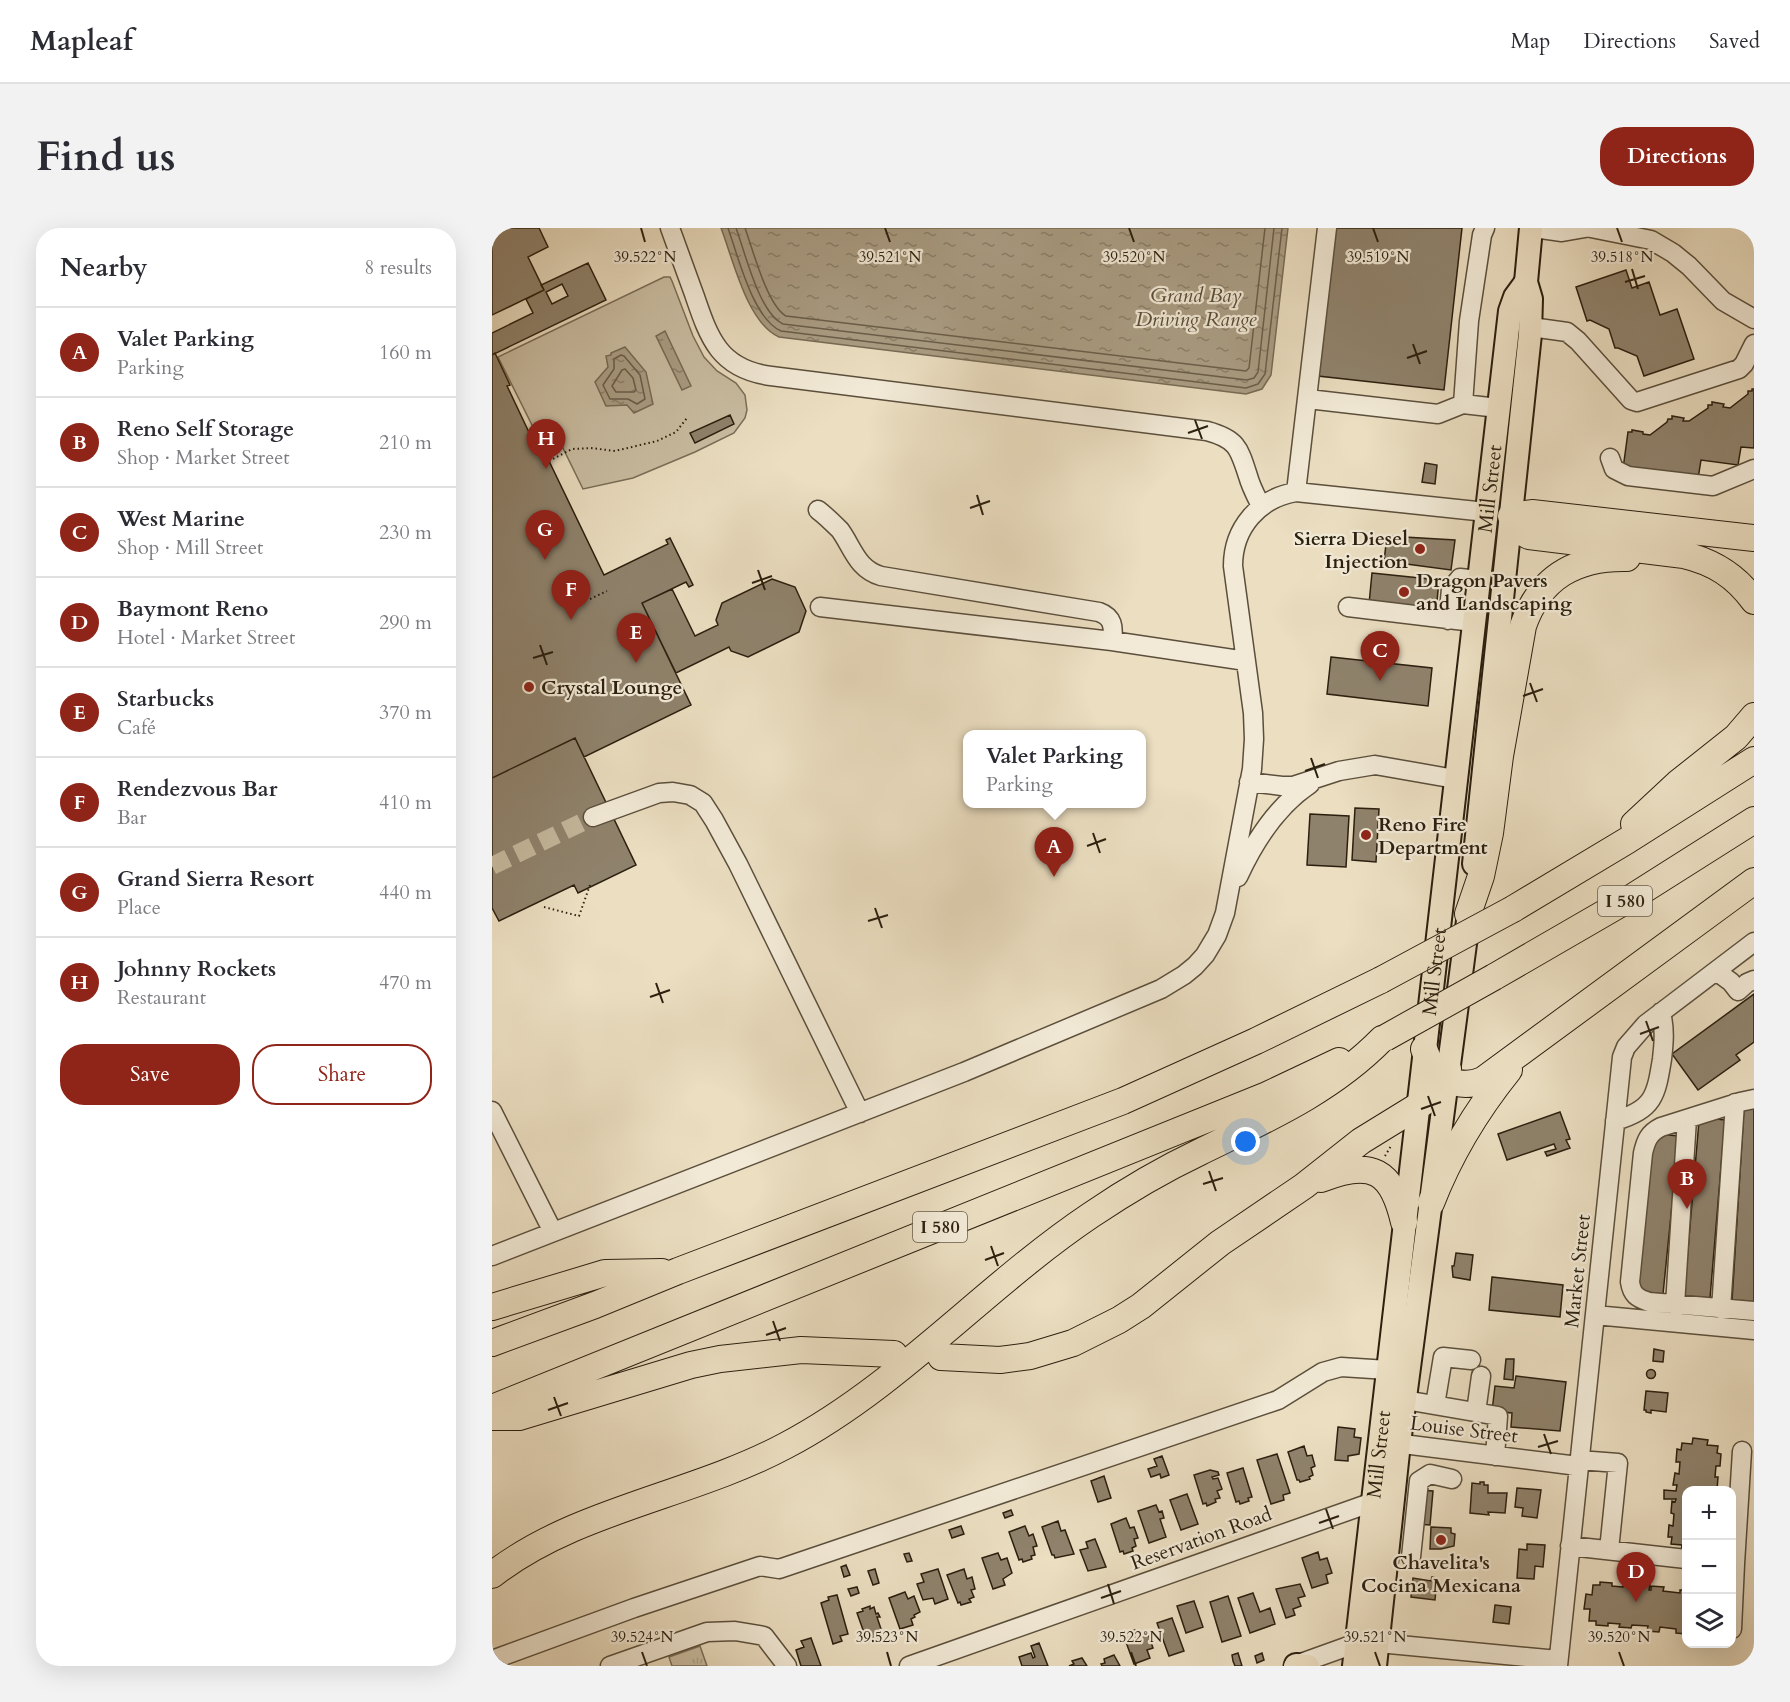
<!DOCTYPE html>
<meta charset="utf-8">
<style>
:root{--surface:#fff;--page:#f2f2f3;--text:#2b2b33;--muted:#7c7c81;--line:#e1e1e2;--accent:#8f2418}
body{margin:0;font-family:Cardo,serif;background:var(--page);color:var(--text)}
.controls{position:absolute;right:18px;bottom:18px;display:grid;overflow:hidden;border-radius:12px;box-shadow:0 6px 24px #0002}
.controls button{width:54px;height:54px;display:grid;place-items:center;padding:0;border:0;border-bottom:2px solid var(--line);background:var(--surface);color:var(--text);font:30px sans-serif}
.you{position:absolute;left:754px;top:914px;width:21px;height:21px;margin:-15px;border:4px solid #fff;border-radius:50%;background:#1a73e8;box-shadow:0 0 0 9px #1a73e833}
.badge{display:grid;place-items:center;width:39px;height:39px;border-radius:50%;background:var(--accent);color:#fff;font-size:20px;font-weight:700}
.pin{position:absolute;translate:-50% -50px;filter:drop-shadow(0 2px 3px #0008)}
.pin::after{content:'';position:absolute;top:32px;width:21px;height:18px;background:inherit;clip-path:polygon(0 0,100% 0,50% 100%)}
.popup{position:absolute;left:471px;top:502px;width:183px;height:78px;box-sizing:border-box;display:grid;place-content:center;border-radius:12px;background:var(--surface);filter:drop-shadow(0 2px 4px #0005);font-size:20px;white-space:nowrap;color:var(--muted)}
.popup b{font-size:22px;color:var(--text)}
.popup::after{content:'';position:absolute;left:50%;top:100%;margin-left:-12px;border:12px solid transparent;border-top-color:var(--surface)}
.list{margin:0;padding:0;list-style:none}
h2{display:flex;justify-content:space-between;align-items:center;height:78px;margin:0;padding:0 24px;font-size:26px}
h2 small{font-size:20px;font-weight:400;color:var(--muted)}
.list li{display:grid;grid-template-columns:39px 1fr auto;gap:18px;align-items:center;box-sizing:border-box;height:90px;padding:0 24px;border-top:2px solid var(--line)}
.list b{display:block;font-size:22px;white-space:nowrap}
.list p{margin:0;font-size:20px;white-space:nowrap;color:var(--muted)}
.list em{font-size:20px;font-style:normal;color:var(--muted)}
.actions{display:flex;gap:12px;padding:18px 24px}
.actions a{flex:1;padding:14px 0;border:2px solid var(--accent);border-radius:24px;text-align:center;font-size:21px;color:var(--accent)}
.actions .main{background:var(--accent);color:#fff}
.icon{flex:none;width:33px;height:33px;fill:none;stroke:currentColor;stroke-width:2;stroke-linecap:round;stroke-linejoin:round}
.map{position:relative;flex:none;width:1262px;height:1438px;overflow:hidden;border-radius:24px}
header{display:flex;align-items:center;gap:36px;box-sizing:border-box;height:84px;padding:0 30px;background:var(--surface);border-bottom:2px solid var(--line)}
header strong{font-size:28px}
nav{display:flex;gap:33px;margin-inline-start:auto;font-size:21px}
.intro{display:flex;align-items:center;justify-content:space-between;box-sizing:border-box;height:144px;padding:0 36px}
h1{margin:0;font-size:42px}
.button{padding:15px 27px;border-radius:24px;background:var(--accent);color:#fff;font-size:21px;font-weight:700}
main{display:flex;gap:36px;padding:0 36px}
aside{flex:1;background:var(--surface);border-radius:24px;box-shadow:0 6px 24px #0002}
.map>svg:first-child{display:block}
</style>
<header>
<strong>Mapleaf</strong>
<nav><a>Map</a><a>Directions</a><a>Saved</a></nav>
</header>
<div class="intro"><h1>Find us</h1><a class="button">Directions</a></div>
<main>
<aside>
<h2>Nearby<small>8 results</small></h2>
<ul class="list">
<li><span class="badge">A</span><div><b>Valet Parking</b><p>Parking</p></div><em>160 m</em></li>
<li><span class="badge">B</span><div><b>Reno Self Storage</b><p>Shop · Market Street</p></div><em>210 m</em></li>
<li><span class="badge">C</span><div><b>West Marine</b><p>Shop · Mill Street</p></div><em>230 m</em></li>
<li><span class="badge">D</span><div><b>Baymont Reno</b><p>Hotel · Market Street</p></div><em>290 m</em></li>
<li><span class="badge">E</span><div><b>Starbucks</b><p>Café</p></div><em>370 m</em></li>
<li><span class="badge">F</span><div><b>Rendezvous Bar</b><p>Bar</p></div><em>410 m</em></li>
<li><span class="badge">G</span><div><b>Grand Sierra Resort</b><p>Place</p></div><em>440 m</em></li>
<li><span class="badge">H</span><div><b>Johnny Rockets</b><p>Restaurant</p></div><em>470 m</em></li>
</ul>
<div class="actions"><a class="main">Save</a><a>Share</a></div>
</aside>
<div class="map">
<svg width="1262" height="1438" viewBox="0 0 1262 1438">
<defs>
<pattern id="park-tufts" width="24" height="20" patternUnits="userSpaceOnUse" patternTransform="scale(1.5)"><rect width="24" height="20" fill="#cabea3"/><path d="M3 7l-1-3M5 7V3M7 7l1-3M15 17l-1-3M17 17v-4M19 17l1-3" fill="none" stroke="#aea38b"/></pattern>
<pattern id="water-ripples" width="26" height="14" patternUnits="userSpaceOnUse" patternTransform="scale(1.5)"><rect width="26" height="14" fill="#aa9d84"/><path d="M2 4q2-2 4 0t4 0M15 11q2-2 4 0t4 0" fill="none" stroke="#8b7f6a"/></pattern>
</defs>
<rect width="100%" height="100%" fill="#ebdec1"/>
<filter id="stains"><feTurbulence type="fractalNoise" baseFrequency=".00333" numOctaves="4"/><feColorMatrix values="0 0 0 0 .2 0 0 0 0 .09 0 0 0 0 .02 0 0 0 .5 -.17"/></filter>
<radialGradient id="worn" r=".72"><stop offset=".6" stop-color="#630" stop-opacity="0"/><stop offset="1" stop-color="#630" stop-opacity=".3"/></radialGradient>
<path fill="#cabea3" stroke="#7a6e59" stroke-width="1.5" d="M172,49h6l2,4 21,55 11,21 13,14 19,12 9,12 2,15 -2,8 -11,15 -39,19 -62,26 -50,11 -26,-53 -21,-3 -38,-76z"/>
<path fill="url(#park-tufts)" stroke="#7a6e59" stroke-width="1.5" d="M208,1418l7,20h-35l-3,-9z"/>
<path fill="url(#water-ripples)" stroke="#776b55" stroke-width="1.5" d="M229,0h567l-17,147 -9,14 -16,5 -467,-57c-32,-14 -46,-78 -58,-109z
M173,103l26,55 -9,4 -26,-54z
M133,119l21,25 7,32 -19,9 -7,-8 -21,1 -11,-24 13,-15 -2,-11 5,-1v-2z"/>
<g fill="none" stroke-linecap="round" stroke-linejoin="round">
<path stroke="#6a5e4a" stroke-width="1.5" d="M236,0c10,28 25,91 53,103l465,57 12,-4 7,-10 17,-146
M244,0c9,24 23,85 47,96l464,56 7,-2 4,-6 16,-144
M253,0c8,22 22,77 41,88l460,55 3,-3 16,-140
M129,127l3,1 16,19 5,24 -8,5 -9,-5h-18l-7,-14 11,-16v-10z
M133,141l8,9 3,12 -2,2h-18l-4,-6 10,-16z"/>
</g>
<path fill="#8f826c" stroke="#2b1f0f" stroke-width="1.5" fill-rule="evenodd" d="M0,0h47l9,19 -20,10 16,33 -52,25z
M843,0h127l-18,162 -126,-14z
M96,35l18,37 -114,55v-22l41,-20 -7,-14 18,-9 -3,-5zM70,56l6,12 -16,8 -6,-12z
M1134,42l6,18 17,-6 11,33 17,-6 17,50 -50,17 -7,-20 -19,-8h-3l-6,-19 -19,-9 -3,1 -11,-34z
M3,125l15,32 -3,1 37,78 5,-3 55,114 64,-31 -2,-4 4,-2 23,47 -4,2 -3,-5 -44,21 49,102 -107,52 -9,-19 -83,40v-423z
M1260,161h2v59l-13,-1 -3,18 -37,-5 -3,19 -75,-10 5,-37h4v-2l11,2v2l7,1 17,-13 1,-3h4v-3l12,2 -1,3h6l19,-13v-3h4v-3l12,2 -1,3 7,1 18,-14v-3h4z
M238,187l4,9 -39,19 -5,-10z
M933,235l12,2 -2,19 -13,-2z
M895,308l68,4 -4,30 -67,-9z
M880,345l67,7 -3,32 -67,-8z
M280,351l23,8 11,24 -7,21 -51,25 -17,-6 -2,-4 -53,26 -34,-70 30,-14 23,47 23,-11 -2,-5 6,-17z
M839,429l101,11 -4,38 -101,-12z
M83,510l61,127 -58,28 -4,-8 -75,36 -7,-13v-130z
M863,580l24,1 -3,53 -24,-2z
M818,586l39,2 -3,51 -39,-2z
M1262,766v48l-18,13 4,5 -42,30 -26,-36z
M1252,879h10v195l-22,-1z
M1068,884l10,27 -4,1 4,8 -23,8 -2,-4 11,-3 -2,-5 -47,16 -9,-26z
M1216,890l17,2 -15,178 -26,-2 15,-175z
M1167,906l20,2 -16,158 -26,-3 16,-154z
M964,1025l17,2 -3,25 -17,-3 -1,-11h2z
M1000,1049l71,8 -3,32 -71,-7z
M1162,1121l10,2 -1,11 -10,-1z
M1014,1131h8l-1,21 -9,-1z
M1154.5 1146a4.5 4.5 0 1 1 9 0a4.5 4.5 0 1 1-9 0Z
M1024,1148l50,6 -6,49 -49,-4 1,-14 -20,-2 3,-25 19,2z
M1154,1163l22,2 -2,19 -15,-2v3l-5,-1v-2h-2z
M846,1199l17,2 -1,8 7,1 -2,16 -11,2v5l-13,-1z
M1201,1210l15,2 -1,5 11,1 -1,7 4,1 -1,12h-4l-1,11h3l-1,13h-31v62h-5l1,-7 -11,-1 1,-7h-4l1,-12 4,1 1,-12 -3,-1 1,-12 3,1 1,-3h-12v-9l12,1 1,-6h-4l2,-12 4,1 1,-12h-4l1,-13 4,1 1,-7 10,1z
M812,1218l3,10 5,-1 3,11 -4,2 2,7 -4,2 1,2 -10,3 -1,-2h-2l-9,-28z
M785,1226l13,39 -7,2 1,5 -13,4 -14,-44z
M670,1228l7,19 -8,3 -1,-4 -9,3 -3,-8 9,-3 -3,-7z
M751,1240l9,29 -4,1 1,3 -9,3 -1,-3 -3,1 -9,-29z
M718,1242l8,2 1,3 -7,2 1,2 5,-1 4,11 -5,2 3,7 -5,1 1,3 -9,4 -1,-3 -3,1 -9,-29z
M612,1248l7,22 -13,4 -7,-21z
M988,1254h4v3h4v8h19l-2,20 -17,-1 1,3 -19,-2 2,-30 8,1z
M1025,1260l24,2 -4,28 -15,-2 1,-8 -8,-1z
M929,1262l12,1 -3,34 -14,-1z
M695,1266l11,30 -17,6 -11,-30z
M664,1277l3,7 3,-1 2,7 -4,1 6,18 -17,6 -11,-32z
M519,1282l2,5 -8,3 -2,-5z
M634,1290l4,10 4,-1 4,11 -4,1 2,7 -4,2 1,3 -9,3 -1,-3 -3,1 -9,-28z
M566,1293l3,10 4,-1 9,24 -19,4 -1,-3h-2l-10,-28z
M469,1298l3,8 -12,4 -3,-8z
M533,1298l4,10 4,-2 4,12 -4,1 2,8 -4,1 1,3 -9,3 -1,-3 -3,1 -10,-28z
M939,1299l20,1v5l4,1 -1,12 -13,3h-11z
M603,1311l11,28 -18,4 -8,-21 8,-2 -2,-6z
M1035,1316l18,1 -2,22 -8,-1 -1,13 -17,-1 2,-29 8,1z
M826,1324l2,8 7,-2 5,15 -6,2 2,8 -16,5 -10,-30z
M417,1325l3,8 -5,1 -3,-8z
M506,1325l3,7 6,-2 5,15 -9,6 2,6 -12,4 -11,-31z
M354,1337l4,10 -6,2 -3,-10z
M383,1341l4,14 -6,2 -5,-14z
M446,1341l10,30 -13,5 -2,-6 -10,2 -6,-16 7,-2 -3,-8z
M472,1341l3,10 5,-2 3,12 -4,1 3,7 -5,2 2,3 -10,3 -1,-3 -2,1 -11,-28z
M1133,1347l11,1 -1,12 6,1 2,-12 8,1 -2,12h2v-4l13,1 -1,4 17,2v-3h6v44l-10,-1v-4l-16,-2 -1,5 -12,-1 1,-5 -16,-1 -1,3 -12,-1 1,-3 -12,-1v3l-12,-1v-4h-7l1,-12h-6l2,-15 6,1 1,-10h7v-3l12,1v3l11,1z
M940,1349l5,1 -2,22 -24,-3 2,-19 18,3z
M808,1356l5,12 -7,2 3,8 -8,3 2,6 -9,3 -10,-29z
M365,1359l2,6 -8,3 -3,-7z
M413,1364l3,7 6,-3 6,16 -6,3 1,2 -4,2 2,6 -13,4 -11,-31z
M761,1365l7,19 10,-4 5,16 -25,9 -12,-35z
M345,1367l11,39 -8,2 2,5 -9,3 -12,-41 8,-3 -1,-3z
M736,1368l13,40 -19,6 -12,-40z
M702,1373l9,26 -17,6 -9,-27z
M1003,1377l16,2 -2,17 -16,-2z
M378,1378v3l4,-2 2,7 2,-1 2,4h-3l6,18 -5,2 1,3 -6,2 -1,-3 -5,2 -10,-28 6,-2 -1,-2z
M680,1390l12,33 -15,5 -12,-33z
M643,1402l2,5 11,-2 5,15 -6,2 3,8 -16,6 -11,-30z
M319,1410l10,28h-20l-5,-16 8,-3 -3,-6z
M547,1415l9,23h-26l-3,-9 12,-4 2,5 2,-1 -4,-11z
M746,1425l4,13h-7l-2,-5 -1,-6z
M770,1425l2,7 -7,3 -2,-7z
M622,1427l6,11h-18l-1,-2 4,-1 -1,-4z
M590,1430l5,8h-18l5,-2 -2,-3z"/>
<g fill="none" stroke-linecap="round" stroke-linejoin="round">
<path stroke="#c5b89d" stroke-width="18" stroke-dasharray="18 9" stroke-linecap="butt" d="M0,638l101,-49"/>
<defs>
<path id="minor" d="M178,0c8,22 16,44 24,66 15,44 25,75 77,82l436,55c30,8 32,17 41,45 3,11 8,20 13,30
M1042,0l28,4 23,-4
M1099,0l60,12 22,13 16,13 34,35 31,18
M1039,99l36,5 11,9 53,59 6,2 102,-33 5,-5 10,-20
M816,171l130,15 25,-10 35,4
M971,176l6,-83 13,-86 3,-7
M1118,230l4,11 14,7 85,10 41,-17
M804,264l31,-264
M326,282c8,6 15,13 22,20 13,18 17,39 41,46l218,36c14,5 15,15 13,29
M328,379l292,34 134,20
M856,379l125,15
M956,392l3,-31 9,-11 18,2
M757,554l33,4h11l46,-15 36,-6 80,14
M101,589l66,-24 14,-1 17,3 13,8 11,17 24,44 122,249
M746,649c16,-35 39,-71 72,-93
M1224,743l15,11 7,9 9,-8 7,-3
M1262,871l-14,3 -79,25c-12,6 -15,13 -18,26l-13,129c2,13 7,16 19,20l105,9
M0,883l61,121
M1123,893c39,-12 41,-25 47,-62 2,-17 3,-30 -1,-47
M0,1028l472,-184 197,-83 23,-14 11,-9 10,-11 12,-20 8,-22 27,-144 2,-30 -1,-26 -20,-147c0,-38 26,-68 63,-74l190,20
M1183,1077l12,-186
M1229,1081l14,-206
M1103,1087l159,15
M913,1172l93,16 -3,40
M943,1177l8,-48 28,3
M984,1184l5,-36
M895,1214l191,24
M1087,1232l39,3 -9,87
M1078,1318l116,13
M919,1329l8,-76 11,-7 22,5
M1240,1336h3l7,-113
M1240,1401l3,-65
M0,1432l142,-52 126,-42 19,3 499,-169 45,-28 18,-5 47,3
M118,1438l97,-34 28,-1 29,5 23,30
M417,1438l464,-164
M801,1438l64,-23 11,-1 190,18
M1066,1438l64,-609 4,-10 20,-23 108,-82"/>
<g id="major">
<path d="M982,636l56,-530 1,-35 -5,-17 5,-54"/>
<path d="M804,1437l12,1"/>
<path id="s1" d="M862,1438l156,-1355 5,-14 11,-15"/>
<path d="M883,1438l24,-223 69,-522"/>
</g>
<path id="highway" d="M1262,310l-222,-25 -21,3 7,14 11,6 155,19c30,7 52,21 70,46
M1142,596l44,-41 58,-46 18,-21
M1021,681l115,-69 126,-80
M976,686l13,-38 9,-43 10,-77 23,-130c17,-49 53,-69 104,-68
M1002,749l140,-81 120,-76
M932,821c8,25 32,43 59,31l271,-199
M829,951c51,-20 71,-9 83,43
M939,975c19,-49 45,-92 78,-133
M0,1079l113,-34 57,-1
M0,1115l103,-38 83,-34 445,-170 133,-60 125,-61
M449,1129l59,3 30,-4 43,-13 46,-23 22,-14 79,-63 84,-57 57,-45 65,-40 12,-15 10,-17
M0,1180l775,-313 72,-34
M0,1189h27l172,-52 29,-6 81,-9 93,4
M0,1347c83,-65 199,-79 293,-129 114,-60 199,-159 306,-231 34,-23 71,-45 109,-63 65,-32 130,-60 182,-113"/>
</defs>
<use href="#minor" stroke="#5b4f3c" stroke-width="21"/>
<use href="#major" stroke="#2b1f0f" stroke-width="26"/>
<use href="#highway" stroke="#2b1f0f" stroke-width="28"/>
<path stroke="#2b1f0f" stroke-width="2" stroke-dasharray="1.5 3" stroke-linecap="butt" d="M57,233l23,-12 19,-1 24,3 42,-10 19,-9 11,-14
M98,371l17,-8
M52,679l35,9 11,-31
M893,928l6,-10"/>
<use href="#minor" stroke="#f2ead7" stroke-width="18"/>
<use href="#major" stroke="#ebdec1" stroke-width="22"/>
<use href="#highway" stroke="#ebdec1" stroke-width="26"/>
<defs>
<path id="highway-bridge" d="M889,752l132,-71
M893,810l109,-61"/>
</defs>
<use href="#highway-bridge" stroke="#2b1f0f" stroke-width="28" stroke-linecap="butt"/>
<use href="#highway-bridge" stroke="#ebdec1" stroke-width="26"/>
</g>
<path fill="none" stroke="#2b1f0f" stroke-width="2" d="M149,0l4,14M393,0l5,14M637,0l5,14M881,0l5,14M1125,0l5,14M1140,41l6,20M1133,54l20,-6M921,116l7,20M915,130l20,-7M703,192l7,19M696,205l20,-7M485,267l6,20M478,280l20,-7M266,342l7,20M260,355l20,-7M48,417l7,20M41,430l20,-6M1038,455l7,19M1031,468l20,-7M819,530l7,20M813,543l20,-7M601,605l7,20M595,618l19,-7M383,680l7,20M376,693l20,-6M164,755l7,20M158,769l20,-7M1154,793l7,20M1148,806l19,-7M936,868l7,20M929,881l20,-7M717,943l7,20M711,956l20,-6M499,1018l7,20M493,1032l19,-7M281,1093l7,20M274,1107l20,-7M62,1169l7,19M56,1182l20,-7M1052,1206l7,20M1046,1219l20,-6M834,1281l7,20M827,1295l20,-7M616,1356l6,20M609,1370l20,-7M150,1424l5,14M395,1424l4,14M639,1424l5,14M883,1424l5,14M1127,1424l5,14"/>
<g fill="#8f2418" stroke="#f2ead7" stroke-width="2">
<circle cx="928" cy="321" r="6"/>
<circle cx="912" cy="364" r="6"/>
<circle cx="37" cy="459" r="6"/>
<circle cx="874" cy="607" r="6"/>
<circle cx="949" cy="1312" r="6"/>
</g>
<g text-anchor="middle" stroke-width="4.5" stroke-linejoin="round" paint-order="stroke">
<g fill="#f2ead7" stroke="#675c4b" stroke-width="1.5">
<rect x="1106" y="658" width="54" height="30" rx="4.5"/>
<rect x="421" y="984" width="54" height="30" rx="4.5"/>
</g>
<g font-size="18" font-weight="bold" fill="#2b1f0f">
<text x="1133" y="679">I 580</text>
<text x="448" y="1005">I 580</text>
</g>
<g font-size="20" fill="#2b1f0f" stroke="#f2ead7">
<text dy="7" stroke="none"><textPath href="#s1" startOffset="1185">Mill Street</textPath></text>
<text dy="7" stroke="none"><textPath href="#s1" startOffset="699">Mill Street</textPath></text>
<text transform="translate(1085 1043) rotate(-84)" y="7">Market Street</text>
<text transform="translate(972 1201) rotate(7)" y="7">Louise Street</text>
<text dy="7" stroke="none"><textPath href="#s1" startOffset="213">Mill Street</textPath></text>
<text transform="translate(709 1310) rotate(-20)" y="7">Reservation Road</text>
</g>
<g font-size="20" font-weight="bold" fill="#2b1f0f" stroke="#f2ead7" text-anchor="start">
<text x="916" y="317" text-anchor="end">Sierra Diesel<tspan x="916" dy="23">Injection</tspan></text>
<text x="924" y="359">Dragon Pavers<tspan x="924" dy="23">and Landscaping</tspan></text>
<text x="49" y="466">Crystal Lounge</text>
<text x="886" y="603">Reno Fire<tspan x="886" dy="23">Department</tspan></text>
<text x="949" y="1341" text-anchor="middle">Chavelita's<tspan x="949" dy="23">Cocina Mexicana</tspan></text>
</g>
<g font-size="21" font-style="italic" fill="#574b38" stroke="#f2ead7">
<text x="704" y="74">Grand Bay<tspan x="704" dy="24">Driving Range</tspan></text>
</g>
</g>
<g font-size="15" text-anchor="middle" fill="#2b1f0f" stroke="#f2ead7" stroke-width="4.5" stroke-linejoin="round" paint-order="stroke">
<text x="886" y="34">39.519°N</text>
<text x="153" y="34">39.522°N</text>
<text x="398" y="34">39.521°N</text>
<text x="642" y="34">39.520°N</text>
<text x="1130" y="34">39.518°N</text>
<text x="150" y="1414">39.524°N</text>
<text x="395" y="1414">39.523°N</text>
<text x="639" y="1414">39.522°N</text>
<text x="883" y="1414">39.521°N</text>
<text x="1127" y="1414">39.520°N</text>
</g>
<rect width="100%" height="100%" filter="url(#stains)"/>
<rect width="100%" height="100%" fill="url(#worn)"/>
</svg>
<div class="controls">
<button>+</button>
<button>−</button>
<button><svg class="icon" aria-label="layers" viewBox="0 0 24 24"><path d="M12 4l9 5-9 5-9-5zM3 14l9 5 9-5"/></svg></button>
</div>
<div class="you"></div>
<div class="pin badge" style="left:562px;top:649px">A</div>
<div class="popup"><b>Valet Parking</b>Parking</div>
<div class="pin badge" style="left:1195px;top:981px">B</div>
<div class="pin badge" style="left:888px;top:453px">C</div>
<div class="pin badge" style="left:1144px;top:1374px">D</div>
<div class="pin badge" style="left:144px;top:435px">E</div>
<div class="pin badge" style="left:79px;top:392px">F</div>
<div class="pin badge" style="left:53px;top:332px">G</div>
<div class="pin badge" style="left:54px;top:241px">H</div>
</div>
</main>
